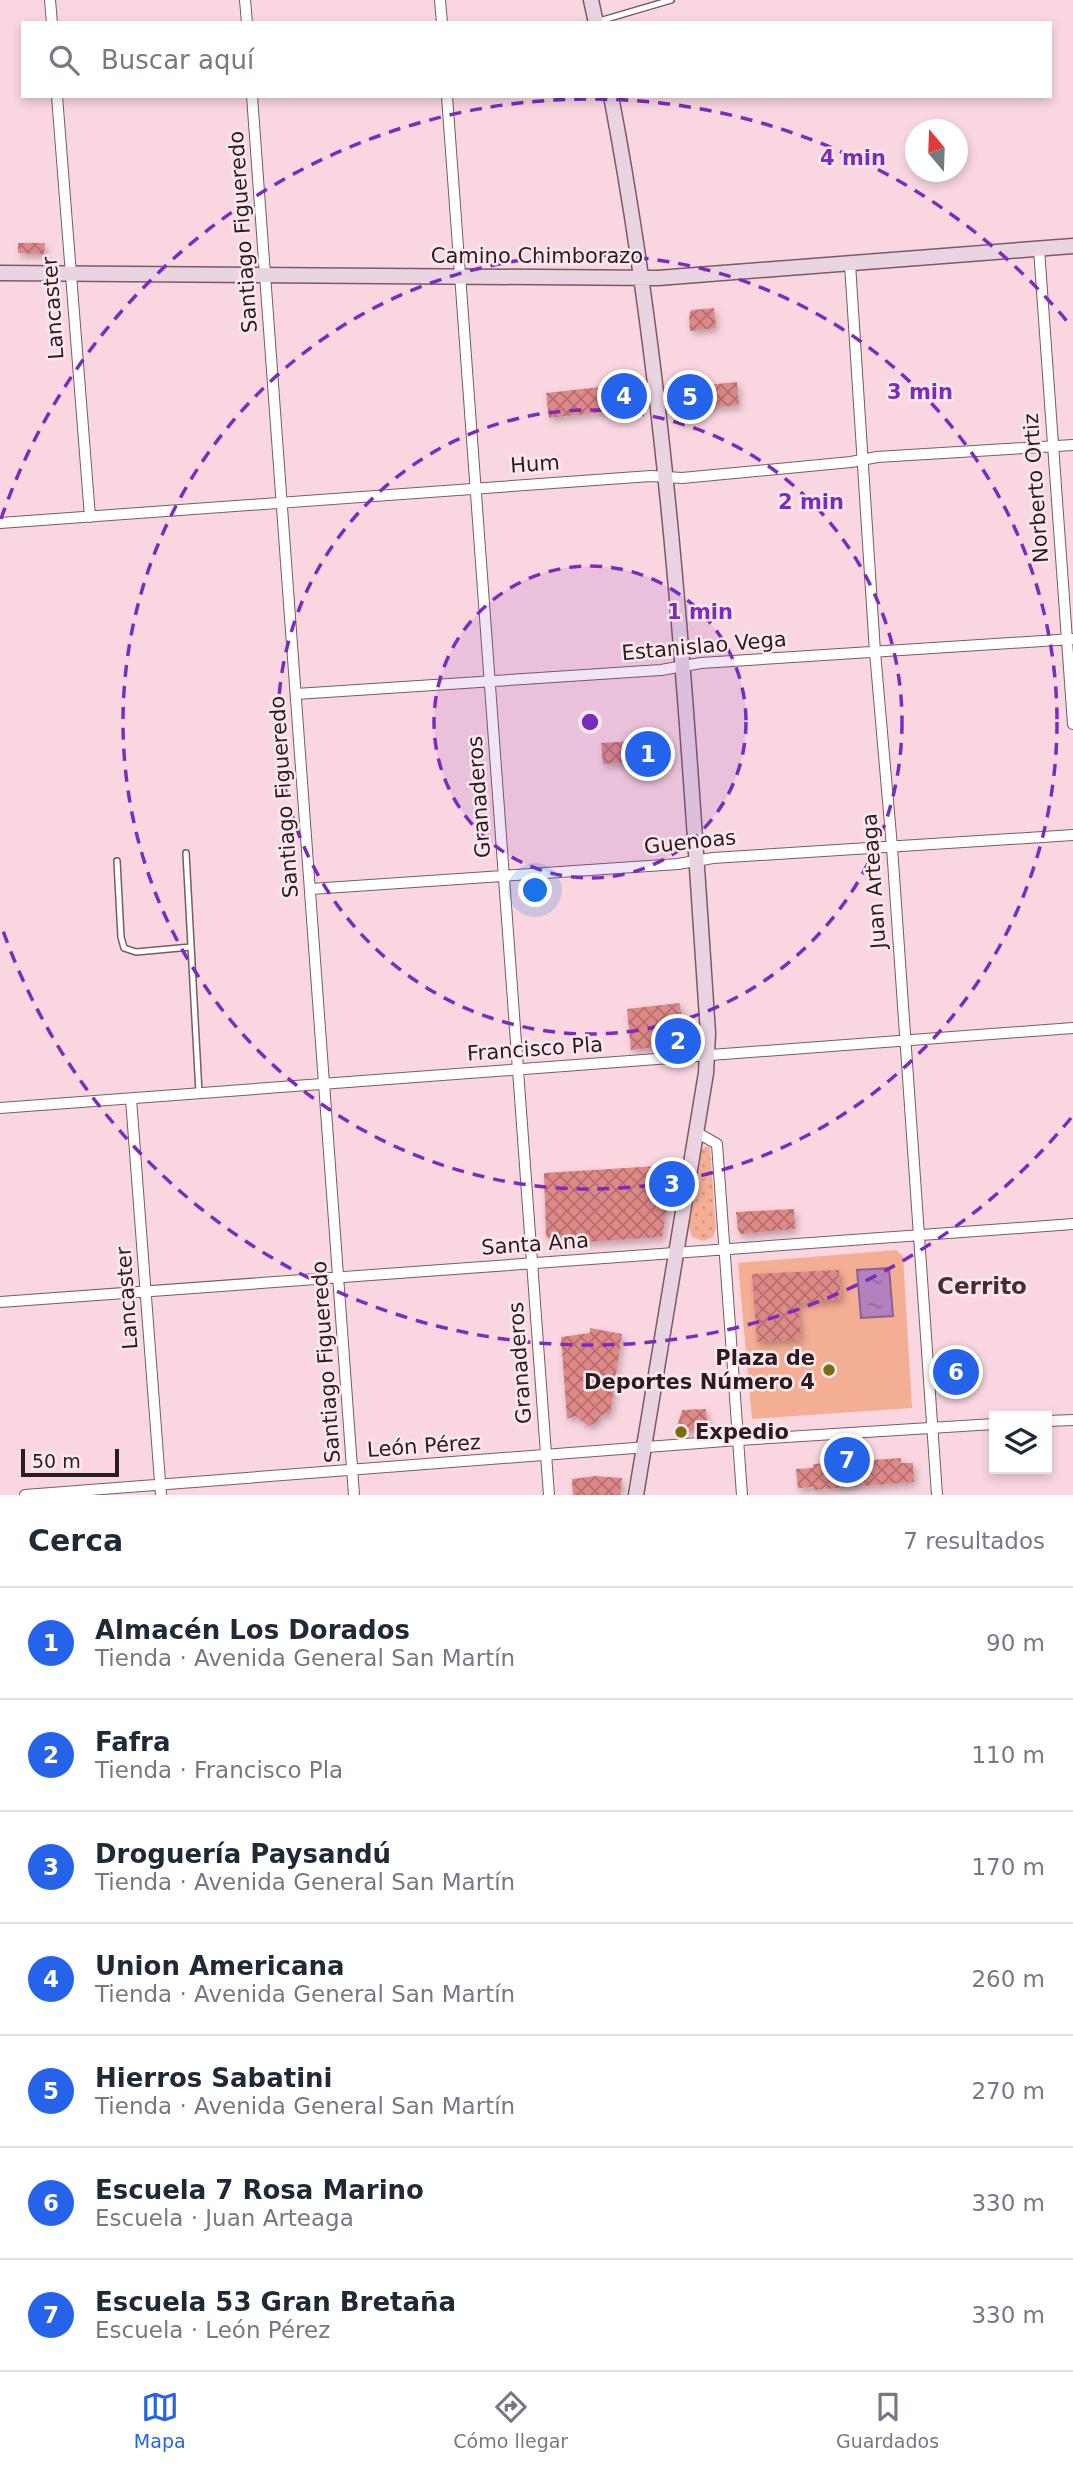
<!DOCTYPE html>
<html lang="es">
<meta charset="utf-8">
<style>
:root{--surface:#fff;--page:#f6f6f7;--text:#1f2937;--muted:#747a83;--line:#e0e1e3;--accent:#2563eb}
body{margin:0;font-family:"DejaVu Sans",sans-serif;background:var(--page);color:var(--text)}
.controls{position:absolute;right:21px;bottom:21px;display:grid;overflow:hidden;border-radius:0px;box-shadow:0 4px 10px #0003}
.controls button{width:63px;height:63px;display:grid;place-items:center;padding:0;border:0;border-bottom:2px solid var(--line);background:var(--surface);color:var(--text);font:35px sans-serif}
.compass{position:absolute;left:905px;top:119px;width:63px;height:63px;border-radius:50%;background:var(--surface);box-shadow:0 4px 10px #0003;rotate:341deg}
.scale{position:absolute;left:21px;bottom:18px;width:98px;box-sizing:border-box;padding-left:7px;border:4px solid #291d20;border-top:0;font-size:19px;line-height:24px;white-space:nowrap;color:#291d20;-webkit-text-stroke:5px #fee8ed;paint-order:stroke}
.you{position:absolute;left:536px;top:891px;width:24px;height:24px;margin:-18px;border:5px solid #fff;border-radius:50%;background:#1a73e8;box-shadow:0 0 0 10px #1a73e833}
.badge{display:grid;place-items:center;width:46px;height:46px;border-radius:50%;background:var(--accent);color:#fff;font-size:23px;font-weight:700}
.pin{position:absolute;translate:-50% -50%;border:4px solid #fff;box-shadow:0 2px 7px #0006}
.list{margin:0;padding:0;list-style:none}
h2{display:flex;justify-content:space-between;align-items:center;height:91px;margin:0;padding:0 28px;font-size:30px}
h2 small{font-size:23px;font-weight:400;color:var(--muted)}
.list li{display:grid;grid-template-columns:46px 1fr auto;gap:21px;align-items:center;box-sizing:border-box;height:112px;padding:0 28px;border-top:2px solid var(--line)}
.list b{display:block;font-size:26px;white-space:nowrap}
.list p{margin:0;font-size:23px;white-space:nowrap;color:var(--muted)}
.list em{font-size:23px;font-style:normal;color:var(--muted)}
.icon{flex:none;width:38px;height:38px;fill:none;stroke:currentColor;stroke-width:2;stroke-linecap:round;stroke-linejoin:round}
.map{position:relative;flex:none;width:1073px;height:1495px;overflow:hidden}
.search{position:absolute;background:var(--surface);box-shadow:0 4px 10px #0003;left:21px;right:21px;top:21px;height:77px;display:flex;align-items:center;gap:18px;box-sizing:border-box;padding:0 24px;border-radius:0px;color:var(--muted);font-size:26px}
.sheet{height:875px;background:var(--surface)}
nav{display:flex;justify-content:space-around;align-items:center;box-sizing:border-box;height:98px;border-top:2px solid var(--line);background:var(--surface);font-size:19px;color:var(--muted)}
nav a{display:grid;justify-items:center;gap:4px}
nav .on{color:var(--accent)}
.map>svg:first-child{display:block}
</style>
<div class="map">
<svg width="1073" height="1495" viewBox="0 0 1073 1495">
<defs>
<pattern id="grass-dots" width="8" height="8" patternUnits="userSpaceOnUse" patternTransform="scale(1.75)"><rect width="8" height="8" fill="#f4ae94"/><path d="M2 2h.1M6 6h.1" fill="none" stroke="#d1957f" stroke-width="1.8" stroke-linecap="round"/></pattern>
<pattern id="water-ripples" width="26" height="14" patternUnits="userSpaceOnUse" patternTransform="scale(1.75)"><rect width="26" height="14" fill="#b381be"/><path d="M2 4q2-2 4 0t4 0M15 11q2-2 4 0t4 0" fill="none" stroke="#92699a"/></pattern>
<pattern id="building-cross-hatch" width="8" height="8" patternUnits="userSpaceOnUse" patternTransform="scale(1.75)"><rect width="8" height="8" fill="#de8987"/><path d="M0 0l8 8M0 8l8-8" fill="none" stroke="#b46f6e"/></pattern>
<filter id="shadow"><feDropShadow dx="2.5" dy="4" stdDeviation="3.5" flood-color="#0004"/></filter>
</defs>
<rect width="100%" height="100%" fill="#fad7e0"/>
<path fill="url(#grass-dots)" d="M706,1146l4,2 6,81 -3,8 -9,4 -12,-4 -3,-9 12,-78z"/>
<path fill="#f4ae94" d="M896,1250l7,6 9,152 -160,11 -14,-156z"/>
<path fill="url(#water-ripples)" stroke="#8a638f" stroke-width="2" d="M889,1268l4,48 -32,2 -4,-48z"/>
<path fill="url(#building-cross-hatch)" filter="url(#shadow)" d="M18,243h27l-1,11 -26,-1z
M714,308l2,20 -26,3 -1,-15 2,-6z
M737,382l2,23 -51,5 -2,-23z
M628,384l3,25 -82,9 -3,-25z
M652,740l2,21 -51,3 -2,-21z
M680,1003l4,41 -53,6 -4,-41z
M675,1165l-13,72 -107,7 -9,-8 -2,-63z
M794,1209l1,20 -54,5 -3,-4 -2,-18z
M839,1270l2,29 -43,4 3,36 -44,3 -5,-68z
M590,1328l32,6 -12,80 -9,1 -4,7 -9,4 -12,-10 -9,3 -6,-82 29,-4z
M706,1409l2,21 -26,2 -5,-5 5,-17z
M901,1458v5h12l1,19 -100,8v-3l-16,1 -2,-19 17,-1v-4z
M595,1476l27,2 -2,17h-47l-1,-16z"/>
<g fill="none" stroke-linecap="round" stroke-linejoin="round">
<defs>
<path id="lane" d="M596,22l75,-22
M186,853l13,240
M117,861l4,76 3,11 12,4 55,-5"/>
<path id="street" d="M50,0l2,23
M245,0l2,23
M440,0l2,23
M57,96l33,421
M252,96l102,1399
M447,96l102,1399
M1039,249l34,475
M850,264l25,388 17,195 45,648
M0,523l651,-47 31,2 169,-16 26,-5 196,-12
M296,694l365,-24 40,-7 372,-24
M311,889l367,-25 35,-6 360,-23
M131,1099l30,396
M0,1108l1073,-80
M696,1132l21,12 25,351
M0,1302l1073,-78
M1047,1421l26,-1
M25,1495l713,-55 256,-16"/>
<path id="secondary" d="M591,0l5,23
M611,96c59,307 76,626 97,937l-2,40 -70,422
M0,273l658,5 415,-32"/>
</defs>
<use href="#lane" stroke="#795b63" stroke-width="8"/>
<use href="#street" stroke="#795b63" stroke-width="12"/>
<use href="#secondary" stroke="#795b63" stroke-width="17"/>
<use href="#lane" stroke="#fff" stroke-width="5"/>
<use href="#street" stroke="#fff" stroke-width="10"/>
<use href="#secondary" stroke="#e9d5e2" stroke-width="14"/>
</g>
<circle cx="590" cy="722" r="156" fill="#7b2cbf" fill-opacity=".12"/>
<g fill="none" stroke="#7b2cbf" stroke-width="3.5" stroke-dasharray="12 9">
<circle cx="590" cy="722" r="156"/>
<circle cx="590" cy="722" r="312"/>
<circle cx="590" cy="722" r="467"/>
<path d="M1071 1118A623 623 0 0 1 1 925M1 519A623 623 0 0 1 1071 326"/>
</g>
<g fill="#786e0d" stroke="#fee8ed" stroke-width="2.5">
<circle cx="829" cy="1370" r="7"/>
<circle cx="681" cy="1432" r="7"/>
</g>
<g text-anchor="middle" stroke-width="5" stroke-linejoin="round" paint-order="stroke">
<g font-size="21" fill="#291d20" stroke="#fee8ed">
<text transform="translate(243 232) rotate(-94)" y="7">Santiago Figueredo</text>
<text x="537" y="263">Camino Chimborazo</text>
<text transform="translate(53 308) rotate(-94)" y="7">Lancaster</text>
<text transform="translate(535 464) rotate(-4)" y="7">Hum</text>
<text transform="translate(1036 488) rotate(-94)" y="7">Norberto Ortiz</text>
<text transform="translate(704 646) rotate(-5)" y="7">Estanislao Vega</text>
<text transform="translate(284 797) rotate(-94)" y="7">Santiago Figueredo</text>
<text transform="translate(479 797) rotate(-94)" y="7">Granaderos</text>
<text transform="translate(690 842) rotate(-6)" y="7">Guenoas</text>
<text transform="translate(874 881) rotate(-94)" y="7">Juan Arteaga</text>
<text transform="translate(535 1049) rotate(-4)" y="7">Francisco Pla</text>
<text transform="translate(535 1244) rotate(-4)" y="7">Santa Ana</text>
<text transform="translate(127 1298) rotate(-94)" y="7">Lancaster</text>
<text transform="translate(326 1362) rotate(-94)" y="7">Santiago Figueredo</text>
<text transform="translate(520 1363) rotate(-94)" y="7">Granaderos</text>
<text transform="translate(424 1446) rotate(-4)" y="7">León Pérez</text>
</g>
<g font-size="21" font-weight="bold" fill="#291d20" stroke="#fee8ed" text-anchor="end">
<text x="815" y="1365">Plaza de<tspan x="815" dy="24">Deportes Número 4</tspan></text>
<text x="695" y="1439" text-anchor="start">Expedio</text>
</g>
<g font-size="23" font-weight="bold" fill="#472c34" stroke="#fee8ed">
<text x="982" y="1294">Cerrito</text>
</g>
</g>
<circle cx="590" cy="722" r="10" fill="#7b2cbf" stroke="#fee8ed" stroke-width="3.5"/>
<g font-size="21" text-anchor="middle" font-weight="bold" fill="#7b2cbf" stroke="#fee8ed" stroke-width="5" stroke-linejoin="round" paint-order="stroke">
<text x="853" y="165">4 min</text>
<text x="920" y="399">3 min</text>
<text x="811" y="509">2 min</text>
<text x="700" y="619">1 min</text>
</g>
</svg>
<div class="controls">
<button><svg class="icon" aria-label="layers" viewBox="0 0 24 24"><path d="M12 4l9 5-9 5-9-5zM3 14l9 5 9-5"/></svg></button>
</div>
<svg class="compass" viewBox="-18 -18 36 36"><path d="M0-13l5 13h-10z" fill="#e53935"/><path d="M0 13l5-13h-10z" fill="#747a83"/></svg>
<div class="scale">50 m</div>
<div class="you"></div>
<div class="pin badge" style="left:648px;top:754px">1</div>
<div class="pin badge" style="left:678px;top:1041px">2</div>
<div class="pin badge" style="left:672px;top:1184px">3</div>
<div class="pin badge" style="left:624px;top:396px">4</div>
<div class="pin badge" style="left:690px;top:397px">5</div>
<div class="pin badge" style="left:956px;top:1372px">6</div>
<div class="pin badge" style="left:847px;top:1460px">7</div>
<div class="search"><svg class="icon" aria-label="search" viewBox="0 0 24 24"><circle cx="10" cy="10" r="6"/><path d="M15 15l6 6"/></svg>Buscar aquí</div>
</div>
<section class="sheet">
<h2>Cerca<small>7 resultados</small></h2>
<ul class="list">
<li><span class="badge">1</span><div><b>Almacén Los Dorados</b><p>Tienda · Avenida General San Martín</p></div><em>90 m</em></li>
<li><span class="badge">2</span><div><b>Fafra</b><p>Tienda · Francisco Pla</p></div><em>110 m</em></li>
<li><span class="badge">3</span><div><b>Droguería Paysandú</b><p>Tienda · Avenida General San Martín</p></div><em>170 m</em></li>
<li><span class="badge">4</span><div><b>Union Americana</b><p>Tienda · Avenida General San Martín</p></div><em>260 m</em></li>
<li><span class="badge">5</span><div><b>Hierros Sabatini</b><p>Tienda · Avenida General San Martín</p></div><em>270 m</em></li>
<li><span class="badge">6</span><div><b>Escuela 7 Rosa Marino</b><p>Escuela · Juan Arteaga</p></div><em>330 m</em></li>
<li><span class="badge">7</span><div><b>Escuela 53 Gran Bretaña</b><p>Escuela · León Pérez</p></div><em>330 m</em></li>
</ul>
</section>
<nav>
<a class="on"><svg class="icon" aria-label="map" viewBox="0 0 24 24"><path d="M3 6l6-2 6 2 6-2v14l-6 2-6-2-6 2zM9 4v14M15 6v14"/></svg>Mapa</a>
<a><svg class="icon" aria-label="directions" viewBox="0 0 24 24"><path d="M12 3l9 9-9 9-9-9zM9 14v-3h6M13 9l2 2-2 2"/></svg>Cómo llegar</a>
<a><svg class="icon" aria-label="saved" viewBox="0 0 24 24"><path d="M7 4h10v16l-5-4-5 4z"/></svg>Guardados</a>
</nav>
